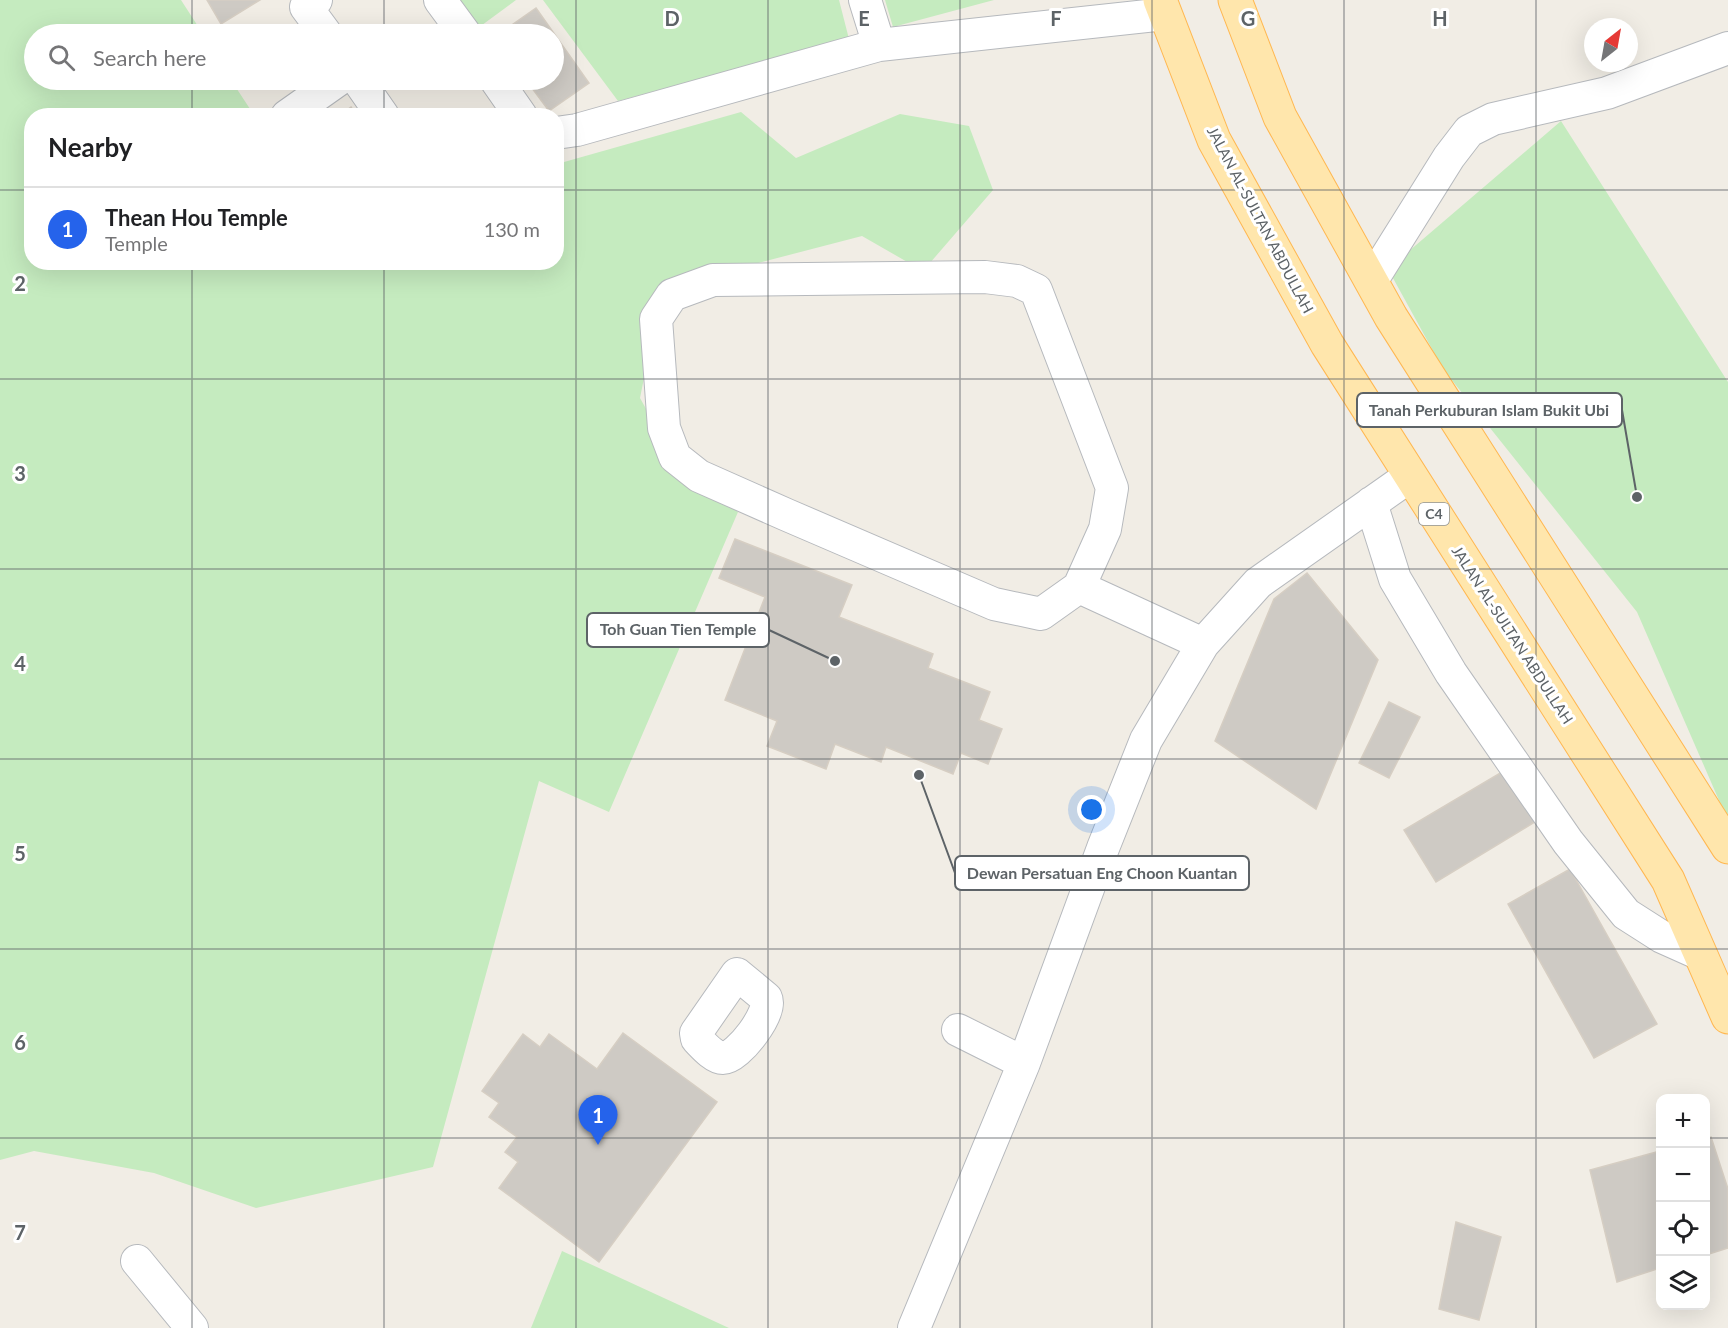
<!DOCTYPE html>
<meta charset="utf-8">
<style>
:root{--surface:#fff;--page:#f6f6f6;--text:#202124;--muted:#757577;--line:#e0e0e0;--accent:#2563eb}
body{margin:0;font-family:Lato,sans-serif;background:var(--page);color:var(--text)}
.controls{position:absolute;right:18px;bottom:18px;display:grid;overflow:hidden;border-radius:12px;box-shadow:0 6px 24px #0002}
.controls button{width:54px;height:54px;display:grid;place-items:center;padding:0;border:0;border-bottom:2px solid var(--line);background:var(--surface);color:var(--text);font:30px sans-serif}
.compass{position:absolute;left:1584px;top:18px;width:54px;height:54px;border-radius:50%;background:var(--surface);box-shadow:0 6px 24px #0002;rotate:31deg}
.you{position:absolute;left:1092px;top:810px;width:21px;height:21px;margin:-15px;border:4px solid #fff;border-radius:50%;background:#1a73e8;box-shadow:0 0 0 9px #1a73e833}
.badge{display:grid;place-items:center;width:39px;height:39px;border-radius:50%;background:var(--accent);color:#fff;font-size:20px;font-weight:700}
.pin{position:absolute;translate:-50% -50px;filter:drop-shadow(0 2px 3px #0008)}
.pin::after{content:'';position:absolute;top:32px;width:21px;height:18px;background:inherit;clip-path:polygon(0 0,100% 0,50% 100%)}
.list{margin:0;padding:0;list-style:none}
h2{display:flex;justify-content:space-between;align-items:center;height:78px;margin:0;padding:0 24px;font-size:26px}
h2 small{font-size:20px;font-weight:400;color:var(--muted)}
.list li{display:grid;grid-template-columns:39px 1fr auto;gap:18px;align-items:center;box-sizing:border-box;height:84px;padding:0 24px;border-top:2px solid var(--line)}
.list b{display:block;font-size:22px;white-space:nowrap}
.list p{margin:0;font-size:20px;white-space:nowrap;color:var(--muted)}
.list em{font-size:20px;font-style:normal;color:var(--muted)}
.icon{flex:none;width:33px;height:33px;fill:none;stroke:currentColor;stroke-width:2;stroke-linecap:round;stroke-linejoin:round}
.map{position:relative;flex:none;width:1728px;height:1328px;overflow:hidden}
.search{position:absolute;background:var(--surface);box-shadow:0 6px 24px #0002;left:24px;top:24px;width:540px;height:66px;display:flex;align-items:center;gap:15px;box-sizing:border-box;padding:0 21px;border-radius:33px;color:var(--muted);font-size:22px}
.panel{position:absolute;background:var(--surface);box-shadow:0 6px 24px #0002;left:24px;top:108px;width:540px;height:162px;border-radius:24px}
.map>svg:first-child{display:block}
</style>
<div class="map">
<svg width="1728" height="1328" viewBox="0 0 1728 1328">
<rect width="100%" height="100%" fill="#f1ede5"/>
<path fill="#c5ebbf" d="M0,0h181l22,34h-169v46h197l23,35 -222,1v146h524l1,-98 184,-52 55,46 104,-44 69,12 24,64 -70,81 -61,-35 -200,52 -22,110 40,72 58,42 -129,300 -70,-31 -106,386 -177,41 -102,-35 -120,-22 -34,9z
M458,0h58l-38,28z
M543,0h296l10,39 -231,62z
M885,0h109l-101,27z
M1561,121l167,261v439l-91,-209 -194,-243 -55,-100z
M562,1251l167,77h-198z"/>
<path fill="#cecac4" stroke="#d6cec3" stroke-width="1.5" d="M207,0h53l-39,24z
M536,8l53,75 -40,28 -23,-31h28v-46h-55z
M351,107l6,9h-18z
M735,539l117,46 -13,32 94,37 -5,14 62,24 -11,28 23,9 -14,35 -27,-11 -8,21 -67,-27 -5,15 -46,-18 -9,25 -59,-23 10,-25 -52,-21 40,-103 -46,-19z
M1307,573l71,87 -62,149 -101,-68 59,-142z
M1389,702l31,15 -31,61 -30,-15z
M1507,769l31,51 -102,62 -32,-52z
M1570,869l87,155 -63,34 -86,-154z
M623,1033l94,69 -118,160 -100,-74 19,-26 -13,-10 12,-15 -28,-20 10,-14 -17,-12 41,-57 17,13 9,-13 48,35z
M1711,1137l17,52v59l-22,7v-116z
M1660,1151v117l-43,14 -27,-112z
M1456,1222l45,15 -22,83 -40,-11z"/>
<g fill="none" stroke-linecap="round" stroke-linejoin="round">
<defs>
<path id="minor" d="M316,0l-10,7 20,27
M440,0l25,34
M865,0l14,45
M358,80l25,36
M496,80l25,36
M287,116l51,-36
M556,133l21,-3 302,-85 286,-31
M985,277l32,4 19,9 76,198 -7,41 -26,58 -38,27 -47,-10 -207,-89 -88,-39 -24,-19 -11,-29 -8,-109 16,-24 41,-15z
M1372,280l77,-123 20,-26 24,-12 114,-26 121,-45
M1371,503l24,76 56,94 117,169 58,72 36,23 38,17
M1079,587l124,57
M737,974l29,24c7,14 -28,60 -43,60 -9,0 -20,-13 -26,-19l-1,-6z
M958,1030l66,33
M137,1261l55,67
M914,1328l110,-265 79,-215 43,-108 57,-96 55,-61 152,-107"/>
<path id="major" d="M1160,0l54,140 113,204 341,536 60,137
M1235,0l45,117 111,200 337,530"/>
</defs>
<use href="#minor" stroke="#b6b9bd" stroke-width="34"/>
<use href="#major" stroke="#ffb750" stroke-width="35"/>
<use href="#minor" stroke="#fff" stroke-width="32"/>
<use href="#major" stroke="#ffe6ac" stroke-width="33"/>
</g>
<path fill="none" stroke="#5d6367" stroke-width="1.5" stroke-opacity="0.55" d="M192,0v34M384,0v34M576,0v1328M768,0v1328M960,0v1328M1152,0v1328M1344,0v1328M1536,0v1328M192,80v36M384,80v36M0,190h32M556,190h1172M192,262v1066M384,262v1066M0,379h1728M0,569h1728M0,759h1728M0,949h1728M0,1138h1660M1706,1138h22"/>
<g text-anchor="middle" stroke-width="6" stroke-linejoin="round" paint-order="stroke">
<rect fill="#fff" stroke="#8e9295" stroke-width="1.5" x="1419" y="503" width="30" height="22" rx="4.5"/>
<g font-size="14" font-weight="bold" fill="#5d6367">
<text x="1434" y="519">C4</text>
</g>
<g font-size="15" fill="#5d6367" stroke="#fff">
<text transform="translate(1260 220) rotate(62)" y="5">JALAN AL-SULTAN ABDULLAH</text>
<text transform="translate(1512 635) rotate(57)" y="5">JALAN AL-SULTAN ABDULLAH</text>
</g>
</g>
<g font-size="20" text-anchor="middle" font-weight="bold" fill="#5d6367" stroke="#fff" stroke-width="6" stroke-linejoin="round" paint-order="stroke">
<text x="672" y="26">D</text>
<text x="864" y="26">E</text>
<text x="1056" y="26">F</text>
<text x="1248" y="26">G</text>
<text x="1440" y="26">H</text>
<text x="20" y="291">2</text>
<text x="20" y="481">3</text>
<text x="20" y="671">4</text>
<text x="20" y="861">5</text>
<text x="20" y="1050">6</text>
<text x="20" y="1240">7</text>
</g>
<path fill="none" stroke="#5d6367" stroke-width="2" d="M1637 497L1622 410M835 661L769 630M919 775L955 873"/>
<g fill="#5d6367" stroke="#fff" stroke-width="2">
<circle cx="1637" cy="497" r="6"/>
<circle cx="835" cy="661" r="6"/>
<circle cx="919" cy="775" r="6"/>
</g>
<g fill="#fff" stroke="#5d6367" stroke-width="2">
<rect x="1357" y="393" width="265" height="34" rx="6"/>
<rect x="587" y="613" width="182" height="34" rx="6"/>
<rect x="955" y="856" width="294" height="34" rx="6"/>
</g>
<g font-size="16" text-anchor="middle" font-weight="bold" fill="#5d6367">
<text x="1489" y="416">Tanah Perkuburan Islam Bukit Ubi</text>
<text x="678" y="635">Toh Guan Tien Temple</text>
<text x="1102" y="879">Dewan Persatuan Eng Choon Kuantan</text>
</g>
</svg>
<div class="controls">
<button>+</button>
<button>−</button>
<button><svg class="icon" aria-label="locate" viewBox="0 0 24 24"><circle cx="12" cy="12" r="6"/><path d="M12 2v4M12 18v4M2 12h4M18 12h4"/></svg></button>
<button><svg class="icon" aria-label="layers" viewBox="0 0 24 24"><path d="M12 4l9 5-9 5-9-5zM3 14l9 5 9-5"/></svg></button>
</div>
<svg class="compass" viewBox="-18 -18 36 36"><path d="M0-13l5 13h-10z" fill="#e53935"/><path d="M0 13l5-13h-10z" fill="#757577"/></svg>
<div class="you"></div>
<div class="pin badge" style="left:598px;top:1145px">1</div>
<div class="search"><svg class="icon" aria-label="search" viewBox="0 0 24 24"><circle cx="10" cy="10" r="6"/><path d="M15 15l6 6"/></svg>Search here</div>
<section class="panel">
<h2>Nearby<small></small></h2>
<ul class="list">
<li><span class="badge">1</span><div><b>Thean Hou Temple</b><p>Temple</p></div><em>130 m</em></li>
</ul>
</section>
</div>
